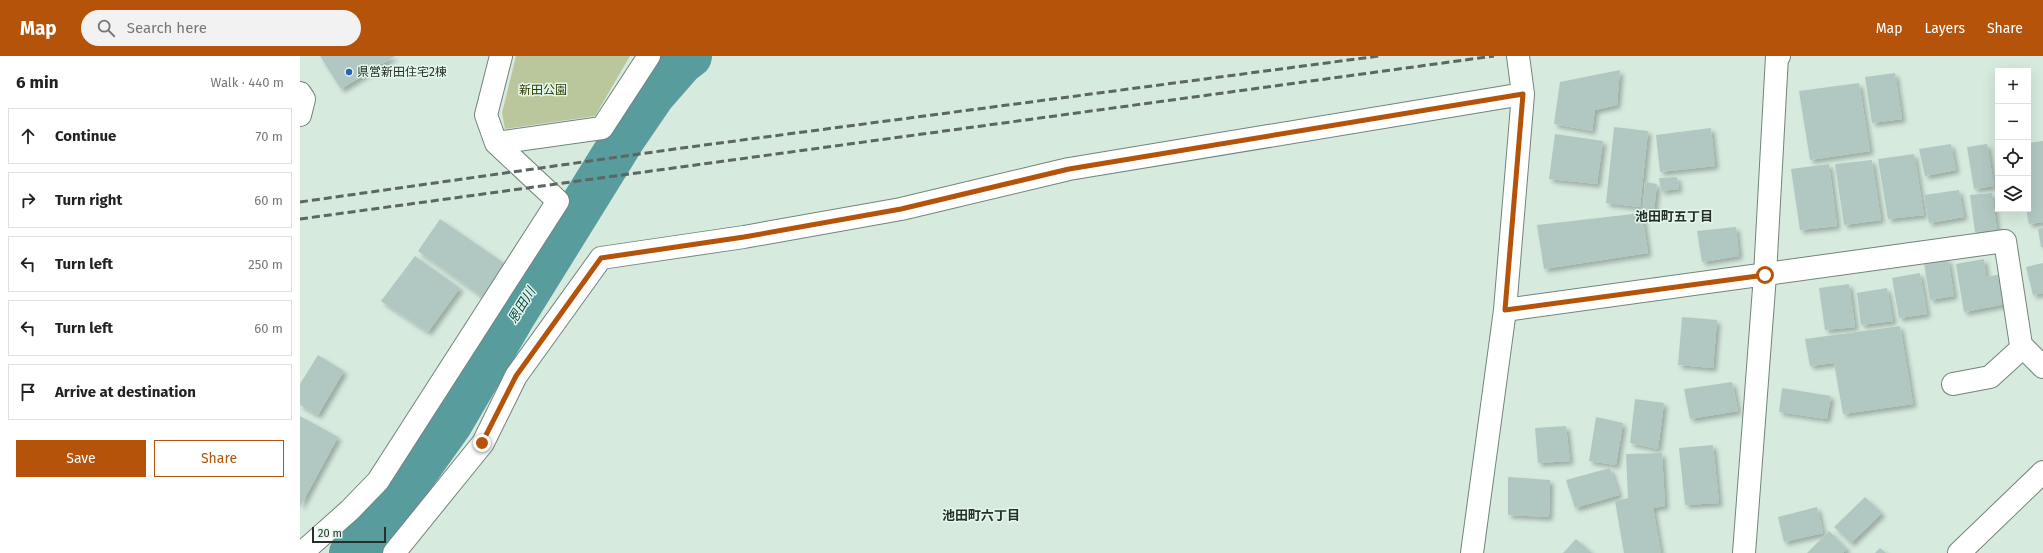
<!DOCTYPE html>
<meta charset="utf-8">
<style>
:root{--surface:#fff;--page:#f2f2f2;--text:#222;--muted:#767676;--line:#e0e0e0;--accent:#b45309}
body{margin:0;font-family:"Fira Sans","Noto Sans JP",sans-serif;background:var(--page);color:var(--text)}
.controls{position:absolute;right:12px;top:12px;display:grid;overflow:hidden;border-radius:0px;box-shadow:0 4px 16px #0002}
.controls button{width:36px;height:36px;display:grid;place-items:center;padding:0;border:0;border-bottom:1px solid var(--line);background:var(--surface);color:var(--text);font:20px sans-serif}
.scale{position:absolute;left:12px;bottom:10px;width:74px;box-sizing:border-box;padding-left:4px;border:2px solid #272f2a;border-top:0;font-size:11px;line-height:14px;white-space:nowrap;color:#272f2a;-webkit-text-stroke:3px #e3f7eb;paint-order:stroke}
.stop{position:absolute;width:12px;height:12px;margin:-9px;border:3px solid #b45309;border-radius:50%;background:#fff}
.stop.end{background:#b45309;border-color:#fff;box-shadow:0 1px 4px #0008}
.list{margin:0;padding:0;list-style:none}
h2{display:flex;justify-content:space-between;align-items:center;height:52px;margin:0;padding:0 16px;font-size:17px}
h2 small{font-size:13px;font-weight:400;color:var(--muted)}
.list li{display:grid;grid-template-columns:26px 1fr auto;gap:12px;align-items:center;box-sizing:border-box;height:56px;margin:0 8px 8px;padding:0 8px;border:1px solid var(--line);border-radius:0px}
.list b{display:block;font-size:15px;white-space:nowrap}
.list em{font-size:13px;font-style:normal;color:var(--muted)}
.actions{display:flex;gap:8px;padding:12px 16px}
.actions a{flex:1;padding:9px 0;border:1px solid var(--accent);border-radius:0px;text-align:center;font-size:14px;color:var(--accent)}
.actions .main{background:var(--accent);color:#fff}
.icon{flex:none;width:22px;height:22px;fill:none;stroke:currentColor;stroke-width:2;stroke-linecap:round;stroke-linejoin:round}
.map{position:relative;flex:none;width:1743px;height:497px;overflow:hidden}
header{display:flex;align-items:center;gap:24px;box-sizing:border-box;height:56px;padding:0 20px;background:var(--accent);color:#fff}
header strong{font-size:19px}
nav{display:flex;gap:22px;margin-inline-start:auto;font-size:14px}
.search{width:280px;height:36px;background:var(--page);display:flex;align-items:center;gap:10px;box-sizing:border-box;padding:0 14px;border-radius:22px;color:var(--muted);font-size:15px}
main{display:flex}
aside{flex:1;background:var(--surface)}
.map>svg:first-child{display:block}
</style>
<header>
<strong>Map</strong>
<div class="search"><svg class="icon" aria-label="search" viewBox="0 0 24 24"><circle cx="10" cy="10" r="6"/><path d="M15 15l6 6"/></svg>Search here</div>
<nav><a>Map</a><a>Layers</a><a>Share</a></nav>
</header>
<main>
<aside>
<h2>6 min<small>Walk · 440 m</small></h2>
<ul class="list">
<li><svg class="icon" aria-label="ahead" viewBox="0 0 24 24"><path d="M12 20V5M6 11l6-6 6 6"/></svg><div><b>Continue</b></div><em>70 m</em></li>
<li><svg class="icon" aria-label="right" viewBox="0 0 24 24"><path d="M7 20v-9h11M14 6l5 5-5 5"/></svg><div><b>Turn right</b></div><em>60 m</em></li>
<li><svg class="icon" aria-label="left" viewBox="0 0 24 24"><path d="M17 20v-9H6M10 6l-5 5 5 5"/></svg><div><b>Turn left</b></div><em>250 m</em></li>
<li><svg class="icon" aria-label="left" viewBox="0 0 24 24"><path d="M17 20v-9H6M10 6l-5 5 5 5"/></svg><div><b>Turn left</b></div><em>60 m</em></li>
<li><svg class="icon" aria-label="arrive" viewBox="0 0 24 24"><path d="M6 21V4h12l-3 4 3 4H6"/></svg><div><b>Arrive at destination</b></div></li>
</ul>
<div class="actions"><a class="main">Save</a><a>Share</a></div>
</aside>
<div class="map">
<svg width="1743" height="497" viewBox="0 0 1743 497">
<defs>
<filter id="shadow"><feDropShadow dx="3.5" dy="3.5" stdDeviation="2" flood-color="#0004"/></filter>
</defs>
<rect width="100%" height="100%" fill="#d6eade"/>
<path fill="#bac79d" d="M216,0h114l-35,60 -90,13 -3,-16z"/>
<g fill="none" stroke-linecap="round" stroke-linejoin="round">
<path stroke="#599c9e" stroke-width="44" d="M51,497l18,-15 82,-115 63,-108 111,-179 28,-41 28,-32 9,-7"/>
</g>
<path fill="#b1c8c2" filter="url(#shadow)" d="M20,0h75l-54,33z
M1320,14l-3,35 -22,5 -3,21 -38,-7 6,-42z
M1595,17l7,46 -30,4 -7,-46z
M1559,27l11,68 -60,9 -11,-69z
M1314,71l34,4 -8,76 -34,-4z
M1411,72l4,38 -55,6 -4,-37z
M1255,78l48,7 -6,43 -48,-5z
M1743,85v81l-14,2 -3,-15h2v-66z
M1651,88l5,26 -31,6 -6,-27z
M1687,88l7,42 -20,3 -7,-42z
M1614,98l10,61 -36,4 -10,-60z
M1572,104l9,60 -37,5 -9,-61z
M1529,108l8,62 -37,4 -9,-61z
M1377,121l2,12 -18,2 -2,-13z
M1345,126l12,2 -3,26 -11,-2z
M1659,134l5,27 -35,6 -5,-28z
M1692,137l5,37 -22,2 -5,-37z
M1342,157l6,40 -104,16 -7,-44z
M140,163l67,46 -24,32 -65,-46z
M1436,171l3,29 -37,6 -5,-31z
M1743,172v19h-2l-3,-18z
M115,200l45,32 -32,44 -47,-31z
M1648,203l6,37 -24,4 -6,-37z
M1684,203l2,18 20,-4 5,30 -47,9 -8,-48z
M1743,207v30l-10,2 -7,-28z
M1620,217l7,41 -28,4 -7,-40z
M1549,228l6,43 -30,3 -6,-42z
M1587,232l6,33 -32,4 -4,-32z
M1382,261l35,3 -4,48 -35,-3z
M1600,270l13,78 -70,10 -9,-51 -24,3 -5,-27z
M18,299l26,16 -26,44 -18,-10v-21z
M1432,326l6,29 -48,8 -6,-30z
M1482,332l49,8 -4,23 -48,-7z
M1335,343l29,4 -6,46 -28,-6z
M0,360l38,21 -38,70z
M1296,361l27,6 -7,42 -27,-4z
M1266,370l4,35 -32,2 -3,-35z
M1413,389l6,58 -34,2 -6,-57z
M1362,397l3,53 -12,2 8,45h-37l-9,-52 13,-3 -2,-44z
M1310,412l9,27 -44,13 -9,-28z
M1208,421l42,3 -1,37 -41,-2z
M1565,441l17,16 -31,30 -17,-16z
M1517,451l6,26 -39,9 -6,-25z
M1529,475l18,18 -4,4h-36z
M1276,483l16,14h-29z
M1580,492l6,5h-11z"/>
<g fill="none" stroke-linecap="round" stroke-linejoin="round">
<defs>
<path id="minor" d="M0,37l4,6 -4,16
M196,87l106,-15 47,-72
M1205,254l500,-69 16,104 22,22
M1653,328l37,-7 33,-30
M0,496l5,-2 45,-40 28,-29 180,-280 -62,-58 -10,-28 15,-59
M94,497l89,-110 33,-67 85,-118 143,-21 157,-28 168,-40 454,-75
M1172,497l33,-243 18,-216 -5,-38
M1444,497l21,-278 12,-219h2
M1659,497l84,-81"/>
</defs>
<use href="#minor" stroke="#728479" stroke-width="24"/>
<use href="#minor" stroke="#fff" stroke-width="22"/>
<path stroke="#5b6760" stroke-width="3" stroke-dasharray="8 4" stroke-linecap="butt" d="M0,146l382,-54 697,-92
M0,163l1194,-163"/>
</g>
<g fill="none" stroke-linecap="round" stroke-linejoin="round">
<path stroke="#b45309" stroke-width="5" d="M182,387l34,-67 85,-118 143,-21 157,-28 168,-40 454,-75 -18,216 260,-35"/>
</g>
<circle fill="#2565b7" stroke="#e3f7eb" stroke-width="1.5" cx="49" cy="16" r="4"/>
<g text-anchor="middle" stroke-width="3" stroke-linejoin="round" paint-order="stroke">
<g font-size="12" fill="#272f2a" stroke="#e3f7eb" text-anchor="start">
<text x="57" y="20">県営新田住宅2棟</text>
</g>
<g font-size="12" fill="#313c03" stroke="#e3f7eb">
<text x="243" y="38">新田公園</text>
</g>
<g font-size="13" font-weight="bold" fill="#272f2a" stroke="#e3f7eb">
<text x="1374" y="165">池田町五丁目</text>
<text x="681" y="464">池田町六丁目</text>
</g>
<g font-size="13" font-style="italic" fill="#034446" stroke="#e3f7eb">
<text transform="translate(221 249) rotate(-58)" y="5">恩田川</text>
</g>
</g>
</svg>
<div class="controls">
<button>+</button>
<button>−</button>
<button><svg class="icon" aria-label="locate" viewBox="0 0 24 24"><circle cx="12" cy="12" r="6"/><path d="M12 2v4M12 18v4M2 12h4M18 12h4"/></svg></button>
<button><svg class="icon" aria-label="layers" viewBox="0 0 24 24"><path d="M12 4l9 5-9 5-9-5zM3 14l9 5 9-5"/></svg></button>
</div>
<div class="scale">20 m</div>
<div class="stop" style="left:1465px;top:219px"></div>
<div class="stop end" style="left:182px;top:387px"></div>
</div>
</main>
